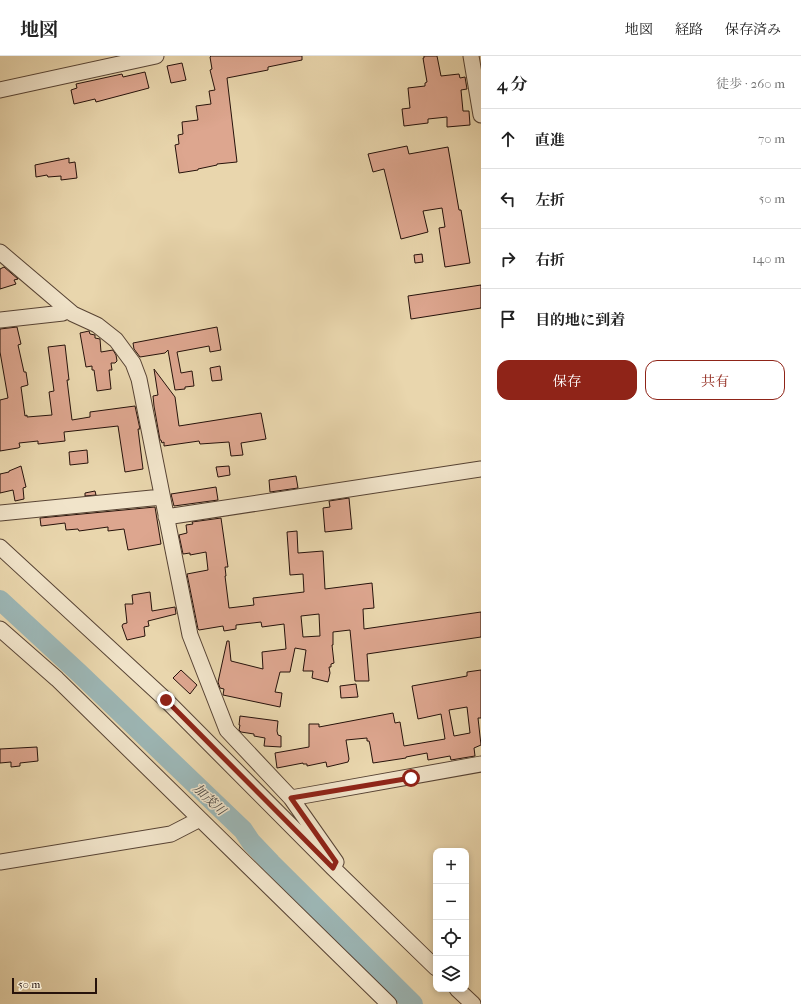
<!DOCTYPE html>
<html lang="ja">
<meta charset="utf-8">
<style>
:root{--surface:#fff;--page:#f2f2f2;--text:#222;--muted:#767676;--line:#e0e0e0;--accent:#8f2418}
body{margin:0;font-family:"IM FELL French Canon","Noto Serif JP",serif;background:var(--page);color:var(--text)}
.controls{position:absolute;right:12px;bottom:12px;display:grid;overflow:hidden;border-radius:8px;box-shadow:0 2px 6px #0003}
.controls button{width:36px;height:36px;display:grid;place-items:center;padding:0;border:0;border-bottom:1px solid var(--line);background:var(--surface);color:var(--text);font:20px sans-serif}
.scale{position:absolute;left:12px;bottom:10px;width:85px;box-sizing:border-box;padding-left:4px;border:2px solid #26120b;border-top:0;font-size:11px;line-height:14px;white-space:nowrap;color:#26120b;-webkit-text-stroke:3px #f1e4ca;paint-order:stroke}
.stop{position:absolute;width:12px;height:12px;margin:-9px;border:3px solid #8f2418;border-radius:50%;background:#fff}
.stop.end{background:#8f2418;border-color:#fff;box-shadow:0 1px 4px #0008}
.list{margin:0;padding:0;list-style:none}
h2{display:flex;justify-content:space-between;align-items:center;height:52px;margin:0;padding:0 16px;font-size:17px}
h2 small{font-size:13px;font-weight:400;color:var(--muted)}
.list li{display:grid;grid-template-columns:26px 1fr auto;gap:12px;align-items:center;box-sizing:border-box;height:60px;padding:0 16px;border-top:1px solid var(--line)}
.list b{display:block;font-size:15px;white-space:nowrap}
.list em{font-size:13px;font-style:normal;color:var(--muted)}
.actions{display:flex;gap:8px;padding:12px 16px}
.actions a{flex:1;padding:9px 0;border:1px solid var(--accent);border-radius:12px;text-align:center;font-size:14px;color:var(--accent)}
.actions .main{background:var(--accent);color:#fff}
.icon{flex:none;width:22px;height:22px;fill:none;stroke:currentColor;stroke-width:2;stroke-linecap:round;stroke-linejoin:round}
.map{position:relative;flex:none;width:481px;height:948px;overflow:hidden}
header{display:flex;align-items:center;gap:24px;box-sizing:border-box;height:56px;padding:0 20px;background:var(--surface);border-bottom:1px solid var(--line)}
header strong{font-size:19px}
nav{display:flex;gap:22px;margin-inline-start:auto;font-size:14px}
main{display:flex}
aside{flex:1;background:var(--surface)}
.map>svg:first-child{display:block}
</style>
<header>
<strong>地図</strong>
<nav><a>地図</a><a>経路</a><a>保存済み</a></nav>
</header>
<main>
<div class="map">
<svg width="481" height="948" viewBox="0 0 481 948">
<rect width="100%" height="100%" fill="#e9d6ad"/>
<filter id="stains"><feTurbulence type="fractalNoise" baseFrequency=".005" numOctaves="4"/><feColorMatrix values="0 0 0 0 .2 0 0 0 0 .09 0 0 0 0 .02 0 0 0 .5 -.17"/></filter>
<radialGradient id="worn" r=".72"><stop offset=".6" stop-color="#630" stop-opacity="0"/><stop offset="1" stop-color="#630" stop-opacity=".3"/></radialGradient>
<g fill="none" stroke-linecap="round" stroke-linejoin="round">
<path stroke="#9cb6b5" stroke-width="20" d="M0,544l78,72 165,158 8,12 20,21 142,141"/>
</g>
<path fill="#dda68f" stroke="#26120b" fill-rule="evenodd" d="M211,0h91v4l-34,7v3l-41,8 10,84 -20,2v1l-19,4v1l-19,3 -4,-28 4,-1 -1,-9 5,-1 -1,-12 16,-2 -2,-14 15,-2 -2,-13 6,-1 -5,-20 2,-1 -2,-12z
M424,0h13l4,20 18,-2 1,4 5,-1 2,12 -6,1 2,21h6l1,14 -23,2v-10l-19,2v4l-24,3 -2,-17 8,-1 -2,-20 17,-2v-3l2,-1 -4,-24h1z
M182,7l4,17 -15,3 -4,-17z
M145,16l4,16 -53,14 -1,-3 -21,5 -3,-14 6,-2 -1,-4 46,-10 1,3z
M407,90l2,8 39,-7 11,63h2l9,53 -25,4 -6,-39 6,-1 -3,-19 -19,3 5,21 -27,7 -17,-70 -11,3 -5,-18z
M69,102v5l6,-1 2,16 -16,2v-4l-13,1 -1,-2 -11,2 -1,-12z
M422,198l1,8 -8,1 -1,-8z
M4,211l14,12 -4,1 2,4 -16,5v-20z
M481,229v23l-70,11 -3,-23z
M17,271l4,17 -3,1 6,27h2l2,13 -7,2 4,29 2,-1v2l25,-2 -3,-23 5,-1 -6,-44 17,-2 4,35h-2l5,40 18,-3v-5l45,-6 5,23h-2l5,40 -18,3 -7,-46 -54,6 1,9 -27,3v-3l-19,2 1,4 -2,1 -18,3v-51l8,-2 -8,-46v-23z
M217,271l4,23 -11,2 -1,-6 -32,6 4,21 11,-2 2,15 -9,1v2l-10,1 -7,-40 -3,3 -25,4 -6,-8 -1,-6z
M89,275l1,3 5,1v3l5,1 1,13 12,-2 3,5 1,6 -2,2h-4l1,7h-3l2,19 -14,2 -3,-21h-2v-4l-6,1 -6,-34z
M220,310l2,14 -10,1 -2,-13z
M154,313l21,28 4,29 82,-13 5,26 -25,4 2,12 -12,1 -2,-14 -29,2 -1,-3 -35,5v-4l-2,1 -1,-3h-1l-6,-34 -1,-10 5,-1z
M87,394l1,13 -18,2 -1,-13z
M21,410l5,21 -3,1 1,11 -9,2 -2,-11 -13,3v-19l9,-2v-1z
M229,410l1,9 -12,2 -2,-10z
M296,420l2,12 -28,4 -1,-12z
M216,431l2,13 -44,6 -3,-12z
M95,435l1,4 -11,1v-3z
M349,442l3,31 -27,3 -2,-24 7,-1 -1,-6z
M155,451l6,37 -33,6 -4,-21 -16,2v-4l-29,4 -1,-2 -12,1 -1,-7 -24,3 -1,-8z
M221,462l7,49h-3l1,9h-1l4,32 25,-3 -1,-7 51,-6 -1,-18 -13,1 -3,-43 10,-1 1,22 25,-2 2,38 47,-6 2,25 -11,1 1,20 117,-17v25l-114,17 2,27h-14l-5,-51 -17,2v13h-1l2,18 -3,1v3h-2l1,6 -2,9 -16,-4 1,-7h-10l3,-21 -11,-2 -5,24h-10l-5,20 7,1 -2,14 -57,-12 1,-6 -4,-1 -2,-6 9,-41h2l2,20 32,8 -1,-17 24,-3 -2,-25 -22,3 -1,-5 -25,3v4l-12,2 -1,-5 -24,4 -1,-1 -11,-55 21,-4 -2,-18 -16,3v-2l-7,1 -4,-19 8,-2 -1,-8 7,-1 -1,-2zM319,558l1,22 -17,1 -2,-21z
M150,536l2,19 23,-4 1,7 -28,7 1,5 -5,1 1,9 -18,4 -5,-14 1,-2 4,-1 -2,-19h8l-1,-9z
M181,614l16,15 -7,9 -17,-16z
M481,614v48h-3l3,27 -7,3 1,8 -24,4 -1,-4 -22,4 -1,-7 -21,4v1l-33,5 -3,-18 -1,-4h-2v-3l-21,2 3,19 -1,3 -21,5 -1,-5 -19,4v-2h-4v-1l-26,5 -2,-15 34,-6v-23h10v3l74,-14 2,10 5,-1 4,24 41,-7 -4,-25 -23,5 -6,-33 55,-10v-4zM467,651l3,26 -16,3 -5,-26z
M356,628l2,13 -17,1 -1,-12z
M240,660l38,5 -1,10 1,4 3,1v11l-17,-1 1,-8 -11,-2v-2l-13,-2 -2,-2 1,-5h-1z
M37,691l1,14 -18,2v3l-9,1v-5l-11,1v-14z"/>
<g fill="none" stroke-linecap="round" stroke-linejoin="round">
<defs>
<path id="minor" d="M471,0l10,59
M0,34l156,-34
M0,196l73,62 24,11 19,15 17,23 6,16 51,256 37,95 64,68 45,64 -3,6
M0,264l63,-7 3,-5
M0,457l162,-16
M166,461l315,-48
M0,491l166,153 167,168 103,100
M0,573l57,50 332,325
M291,742l190,-34
M0,806l171,-28 29,-15
M457,933l16,15"/>
</defs>
<use href="#minor" stroke="#574334" stroke-width="17"/>
<use href="#minor" stroke="#f1e4ca" stroke-width="15"/>
</g>
<g fill="none" stroke-linecap="round" stroke-linejoin="round">
<path stroke="#8f2418" stroke-width="5" d="M166,644l167,168 3,-6 -45,-64 120,-20"/>
</g>
<g text-anchor="middle" stroke-width="3" stroke-linejoin="round" paint-order="stroke">
<g font-size="13" font-style="italic" fill="#4f4b46" stroke="#f1e4ca">
<text transform="translate(210 743) rotate(43)" y="5">加茂川</text>
</g>
</g>
<rect width="100%" height="100%" filter="url(#stains)"/>
<rect width="100%" height="100%" fill="url(#worn)"/>
</svg>
<div class="controls">
<button>+</button>
<button>−</button>
<button><svg class="icon" aria-label="locate" viewBox="0 0 24 24"><circle cx="12" cy="12" r="6"/><path d="M12 2v4M12 18v4M2 12h4M18 12h4"/></svg></button>
<button><svg class="icon" aria-label="layers" viewBox="0 0 24 24"><path d="M12 4l9 5-9 5-9-5zM3 14l9 5 9-5"/></svg></button>
</div>
<div class="scale">50 m</div>
<div class="stop" style="left:411px;top:722px"></div>
<div class="stop end" style="left:166px;top:644px"></div>
</div>
<aside>
<h2>4 分<small>徒歩 · 260 m</small></h2>
<ul class="list">
<li><svg class="icon" aria-label="ahead" viewBox="0 0 24 24"><path d="M12 20V5M6 11l6-6 6 6"/></svg><div><b>直進</b></div><em>70 m</em></li>
<li><svg class="icon" aria-label="left" viewBox="0 0 24 24"><path d="M17 20v-9H6M10 6l-5 5 5 5"/></svg><div><b>左折</b></div><em>50 m</em></li>
<li><svg class="icon" aria-label="right" viewBox="0 0 24 24"><path d="M7 20v-9h11M14 6l5 5-5 5"/></svg><div><b>右折</b></div><em>140 m</em></li>
<li><svg class="icon" aria-label="arrive" viewBox="0 0 24 24"><path d="M6 21V4h12l-3 4 3 4H6"/></svg><div><b>目的地に到着</b></div></li>
</ul>
<div class="actions"><a class="main">保存</a><a>共有</a></div>
</aside>
</main>
